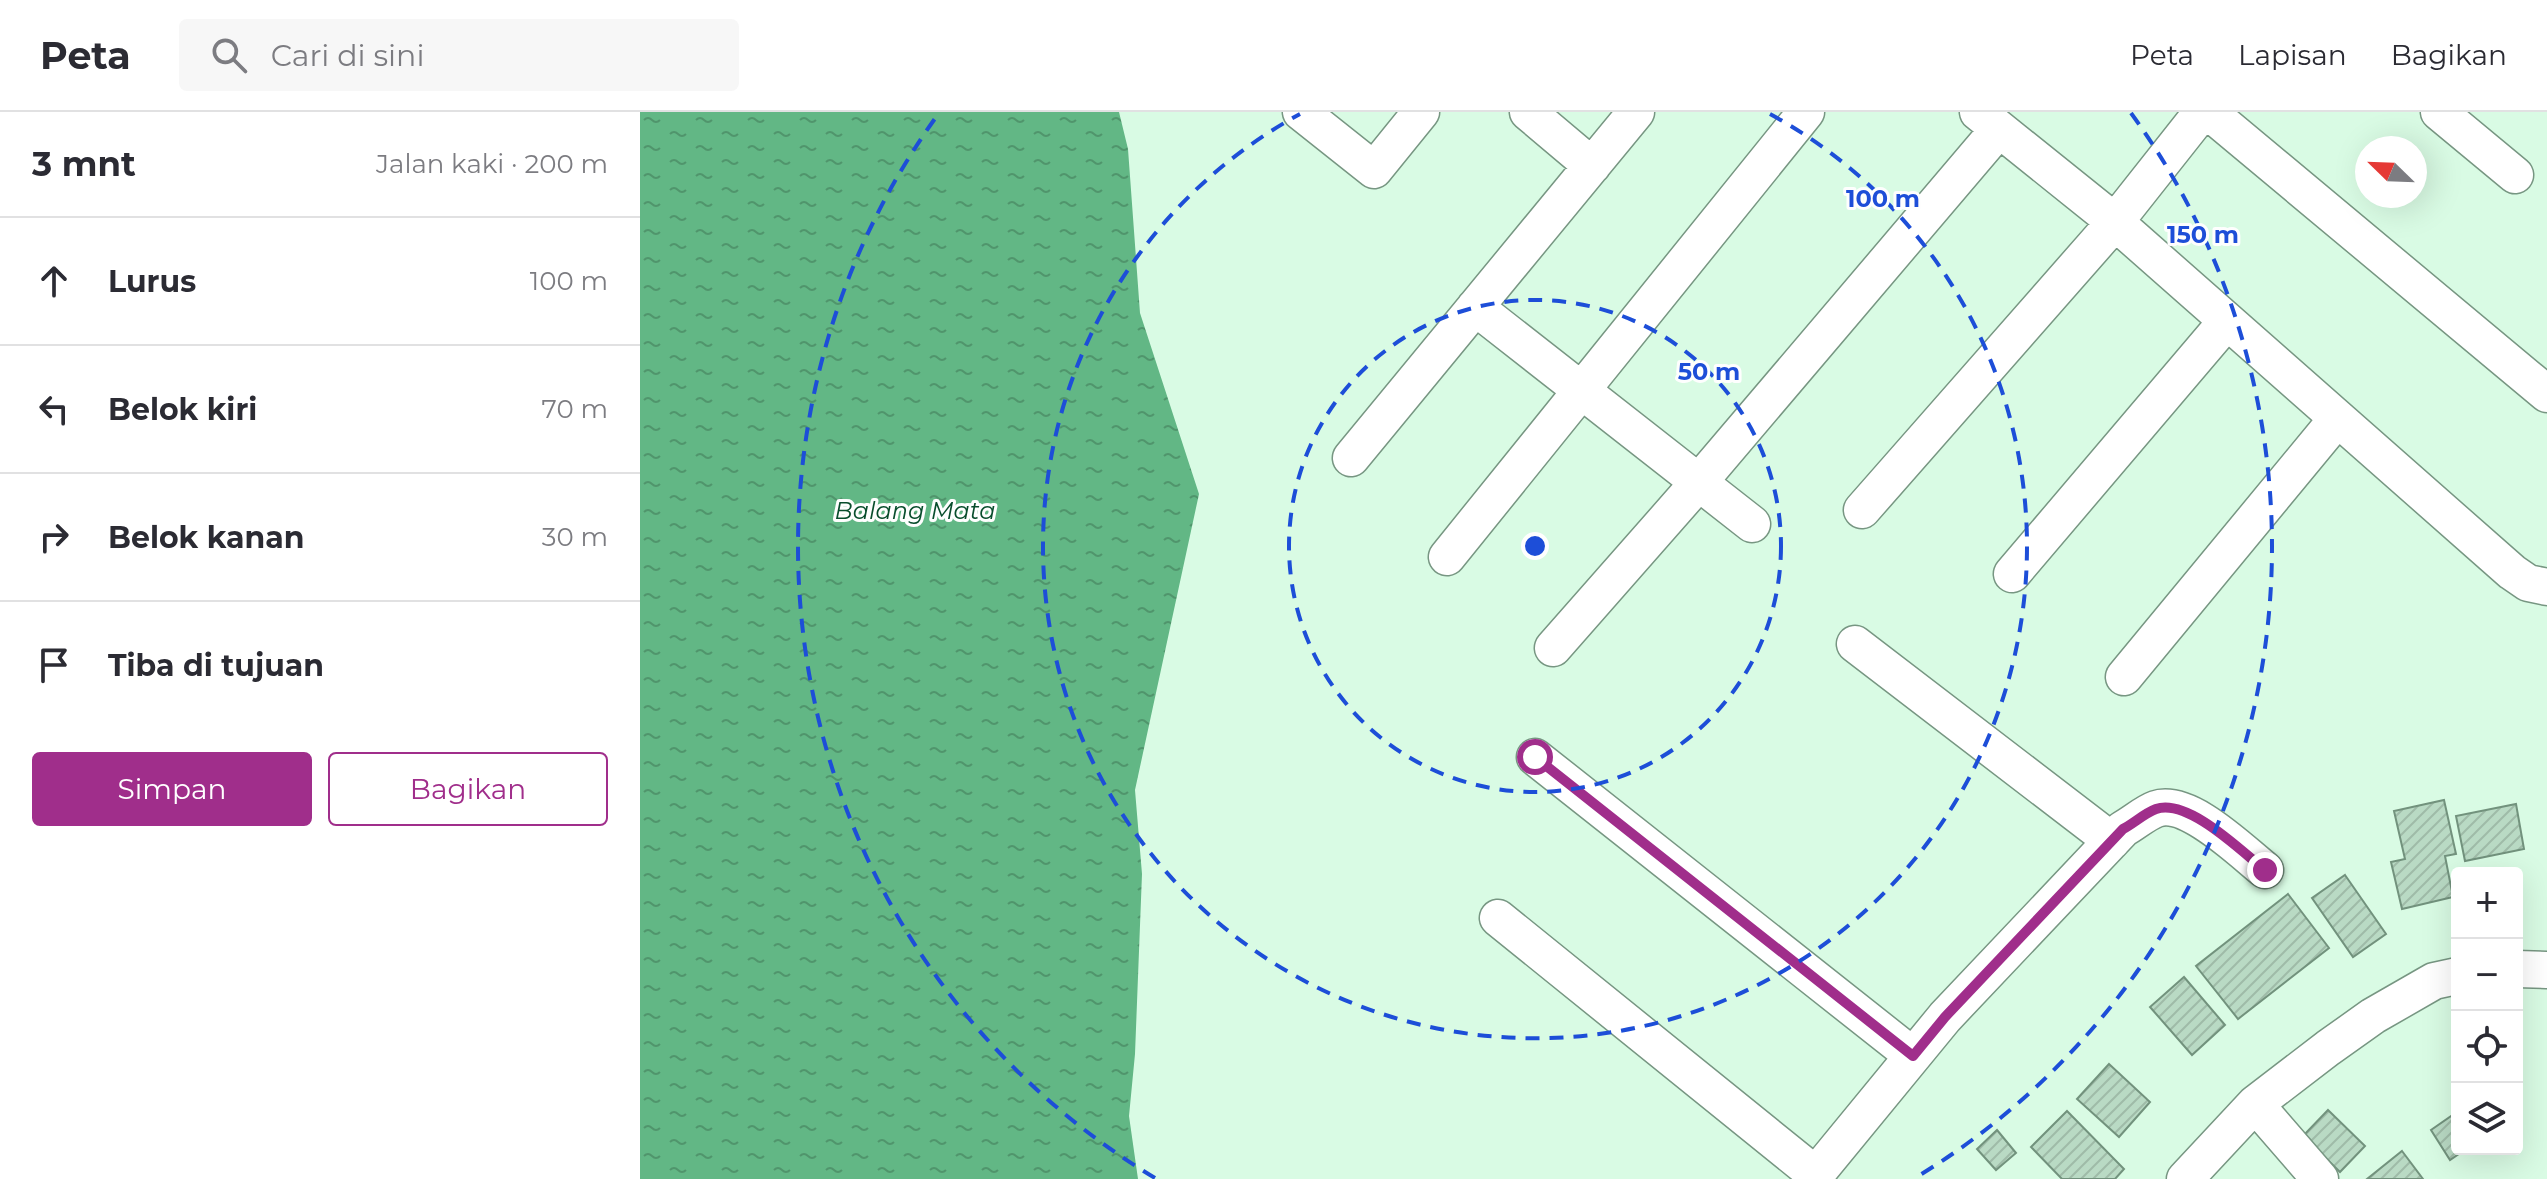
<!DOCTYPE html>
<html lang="id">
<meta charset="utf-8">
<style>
:root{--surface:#fff;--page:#f7f7f7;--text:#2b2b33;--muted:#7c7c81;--line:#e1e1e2;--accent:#a02e8b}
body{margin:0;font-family:Montserrat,sans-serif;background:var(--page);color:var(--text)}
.controls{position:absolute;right:24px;bottom:24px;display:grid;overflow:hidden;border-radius:8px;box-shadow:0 8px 32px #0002}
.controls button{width:72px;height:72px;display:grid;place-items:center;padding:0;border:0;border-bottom:2px solid var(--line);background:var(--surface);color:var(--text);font:40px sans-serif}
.compass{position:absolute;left:1715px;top:24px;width:72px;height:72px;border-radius:50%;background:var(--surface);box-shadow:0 8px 32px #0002;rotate:293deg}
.stop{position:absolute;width:24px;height:24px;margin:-18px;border:6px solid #a02e8b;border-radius:50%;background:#fff}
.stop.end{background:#a02e8b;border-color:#fff;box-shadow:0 2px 8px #0008}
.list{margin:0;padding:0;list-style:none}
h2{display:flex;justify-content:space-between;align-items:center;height:104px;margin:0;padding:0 32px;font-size:34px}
h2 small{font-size:26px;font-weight:400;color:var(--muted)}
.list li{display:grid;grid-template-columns:52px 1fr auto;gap:24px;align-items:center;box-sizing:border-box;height:128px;padding:0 32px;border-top:2px solid var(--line)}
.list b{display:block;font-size:30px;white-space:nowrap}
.list em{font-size:26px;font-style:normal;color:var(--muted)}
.actions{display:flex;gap:16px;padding:24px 32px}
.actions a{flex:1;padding:18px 0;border:2px solid var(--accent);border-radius:8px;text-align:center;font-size:28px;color:var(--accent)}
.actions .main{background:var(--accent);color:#fff}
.icon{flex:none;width:44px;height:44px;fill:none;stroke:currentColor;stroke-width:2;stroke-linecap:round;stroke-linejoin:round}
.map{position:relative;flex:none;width:1907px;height:1067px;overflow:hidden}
header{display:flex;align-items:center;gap:48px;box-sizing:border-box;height:112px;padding:0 40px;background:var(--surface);border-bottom:2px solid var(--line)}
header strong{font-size:38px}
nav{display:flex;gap:44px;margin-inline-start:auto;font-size:28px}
.search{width:560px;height:72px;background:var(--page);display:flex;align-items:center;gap:20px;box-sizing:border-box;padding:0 28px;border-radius:8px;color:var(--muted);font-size:30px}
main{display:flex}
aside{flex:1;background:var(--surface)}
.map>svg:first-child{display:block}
</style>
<header>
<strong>Peta</strong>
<div class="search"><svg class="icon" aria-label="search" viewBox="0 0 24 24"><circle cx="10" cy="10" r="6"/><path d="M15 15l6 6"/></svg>Cari di sini</div>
<nav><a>Peta</a><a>Lapisan</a><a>Bagikan</a></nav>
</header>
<main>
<aside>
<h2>3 mnt<small>Jalan kaki · 200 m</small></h2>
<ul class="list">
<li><svg class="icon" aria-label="ahead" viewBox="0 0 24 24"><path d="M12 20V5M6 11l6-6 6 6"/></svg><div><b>Lurus</b></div><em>100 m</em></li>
<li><svg class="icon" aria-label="left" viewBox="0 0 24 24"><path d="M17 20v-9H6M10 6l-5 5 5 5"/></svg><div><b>Belok kiri</b></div><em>70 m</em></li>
<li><svg class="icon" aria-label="right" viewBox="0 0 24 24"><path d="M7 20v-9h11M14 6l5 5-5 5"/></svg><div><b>Belok kanan</b></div><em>30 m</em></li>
<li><svg class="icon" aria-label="arrive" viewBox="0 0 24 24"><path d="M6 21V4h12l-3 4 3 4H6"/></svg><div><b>Tiba di tujuan</b></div></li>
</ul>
<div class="actions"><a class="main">Simpan</a><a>Bagikan</a></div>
</aside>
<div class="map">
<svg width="1907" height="1067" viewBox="0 0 1907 1067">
<defs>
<pattern id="water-ripples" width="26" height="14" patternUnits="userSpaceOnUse" patternTransform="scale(2)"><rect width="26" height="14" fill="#62b785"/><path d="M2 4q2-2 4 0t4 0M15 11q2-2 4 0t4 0" fill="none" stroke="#50956c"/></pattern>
<pattern id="building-hatch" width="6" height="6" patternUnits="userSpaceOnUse" patternTransform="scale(2)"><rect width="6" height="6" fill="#b9dac4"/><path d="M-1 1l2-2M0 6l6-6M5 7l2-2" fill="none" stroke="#9fbba8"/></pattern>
</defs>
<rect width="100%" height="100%" fill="#d9fbe4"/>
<path fill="url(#water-ripples)" d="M0,0h479l9,37 12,164 59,181 -64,296 7,84 -7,180 -6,62 9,63h-498z"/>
<path fill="url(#building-hatch)" stroke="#72927d" stroke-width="2" d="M1804,688l12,54 -11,2 8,41 -51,12 -11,-47 14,-3 -11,-48z
M1876,692l8,45 -59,12 -9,-45z
M1705,763l41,59 -33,23 -41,-59z
M1648,782l41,54 -91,71 -42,-53z
M1544,865l41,48 -33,30 -42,-48z
M1469,952l41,38 -31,35 -42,-38z
M1688,998l37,36 -25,26 -37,-36z
M1427,999l57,58 -9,10h-53l-31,-32z
M1817,1000v37h9l-16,11 -19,-30z
M1357,1018l19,23 -20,17 -19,-21z
M1762,1039l21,28h-56z"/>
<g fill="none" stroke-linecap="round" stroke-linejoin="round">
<defs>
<path id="minor" d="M661,0l73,58 47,-58
M888,0l64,54
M1338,0l137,110 397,350 16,11 19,4
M1569,0l338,282
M1799,0l76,63
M835,195l277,217
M711,346l285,-346
M1222,398l253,-288 87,-110
M807,445l359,-445
M1372,462l215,-253
M1215,532l257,197
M913,536l146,-166 300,-353
M1484,565l213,-258
M895,645l378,299
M858,806l318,257
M1877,857l30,1
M1615,992l65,75
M1172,1067l133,-162 178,-188c11,-6 22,-16 33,-20 32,-11 85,42 109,61
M1545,1067l70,-75 73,-56 45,-32 61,-35 23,-5"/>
</defs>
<use href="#minor" stroke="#779682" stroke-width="39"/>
<use href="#minor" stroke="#fff" stroke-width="36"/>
</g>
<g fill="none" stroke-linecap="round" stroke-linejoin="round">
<path stroke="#a02e8b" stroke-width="10" d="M895,645l378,299 32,-39 178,-188c11,-6 22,-16 33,-20 32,-11 85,42 109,61"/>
</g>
<g fill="none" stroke="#1d4ed8" stroke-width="4" stroke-dasharray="14 10">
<circle cx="895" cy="434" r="246"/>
<path d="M1130 2A492 492 0 1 1 660 2"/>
<path d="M515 1066A737 737 0 0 1 299 1M1491 1A737 737 0 0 1 1275 1066"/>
</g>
<g text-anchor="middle" stroke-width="6" stroke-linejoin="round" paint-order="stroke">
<g font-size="24" font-style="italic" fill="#084d2c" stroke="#fefefe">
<text x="275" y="407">Balang Mata</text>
</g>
</g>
<circle cx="895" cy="434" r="12" fill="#1d4ed8" stroke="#fefefe" stroke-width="4"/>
<g font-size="24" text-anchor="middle" font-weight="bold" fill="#1d4ed8" stroke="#fefefe" stroke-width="6" stroke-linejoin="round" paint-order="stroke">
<text x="1243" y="95">100 m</text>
<text x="1563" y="131">150 m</text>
<text x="1069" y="268">50 m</text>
</g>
</svg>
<div class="controls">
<button>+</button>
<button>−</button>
<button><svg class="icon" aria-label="locate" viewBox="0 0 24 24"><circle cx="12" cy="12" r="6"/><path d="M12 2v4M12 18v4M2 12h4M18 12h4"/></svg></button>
<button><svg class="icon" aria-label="layers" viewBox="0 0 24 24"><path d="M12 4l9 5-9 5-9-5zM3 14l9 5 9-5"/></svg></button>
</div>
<svg class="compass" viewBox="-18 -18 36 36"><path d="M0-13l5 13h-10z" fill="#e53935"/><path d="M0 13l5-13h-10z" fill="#7c7c81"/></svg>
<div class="stop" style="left:895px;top:645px"></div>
<div class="stop end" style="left:1625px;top:758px"></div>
</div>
</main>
